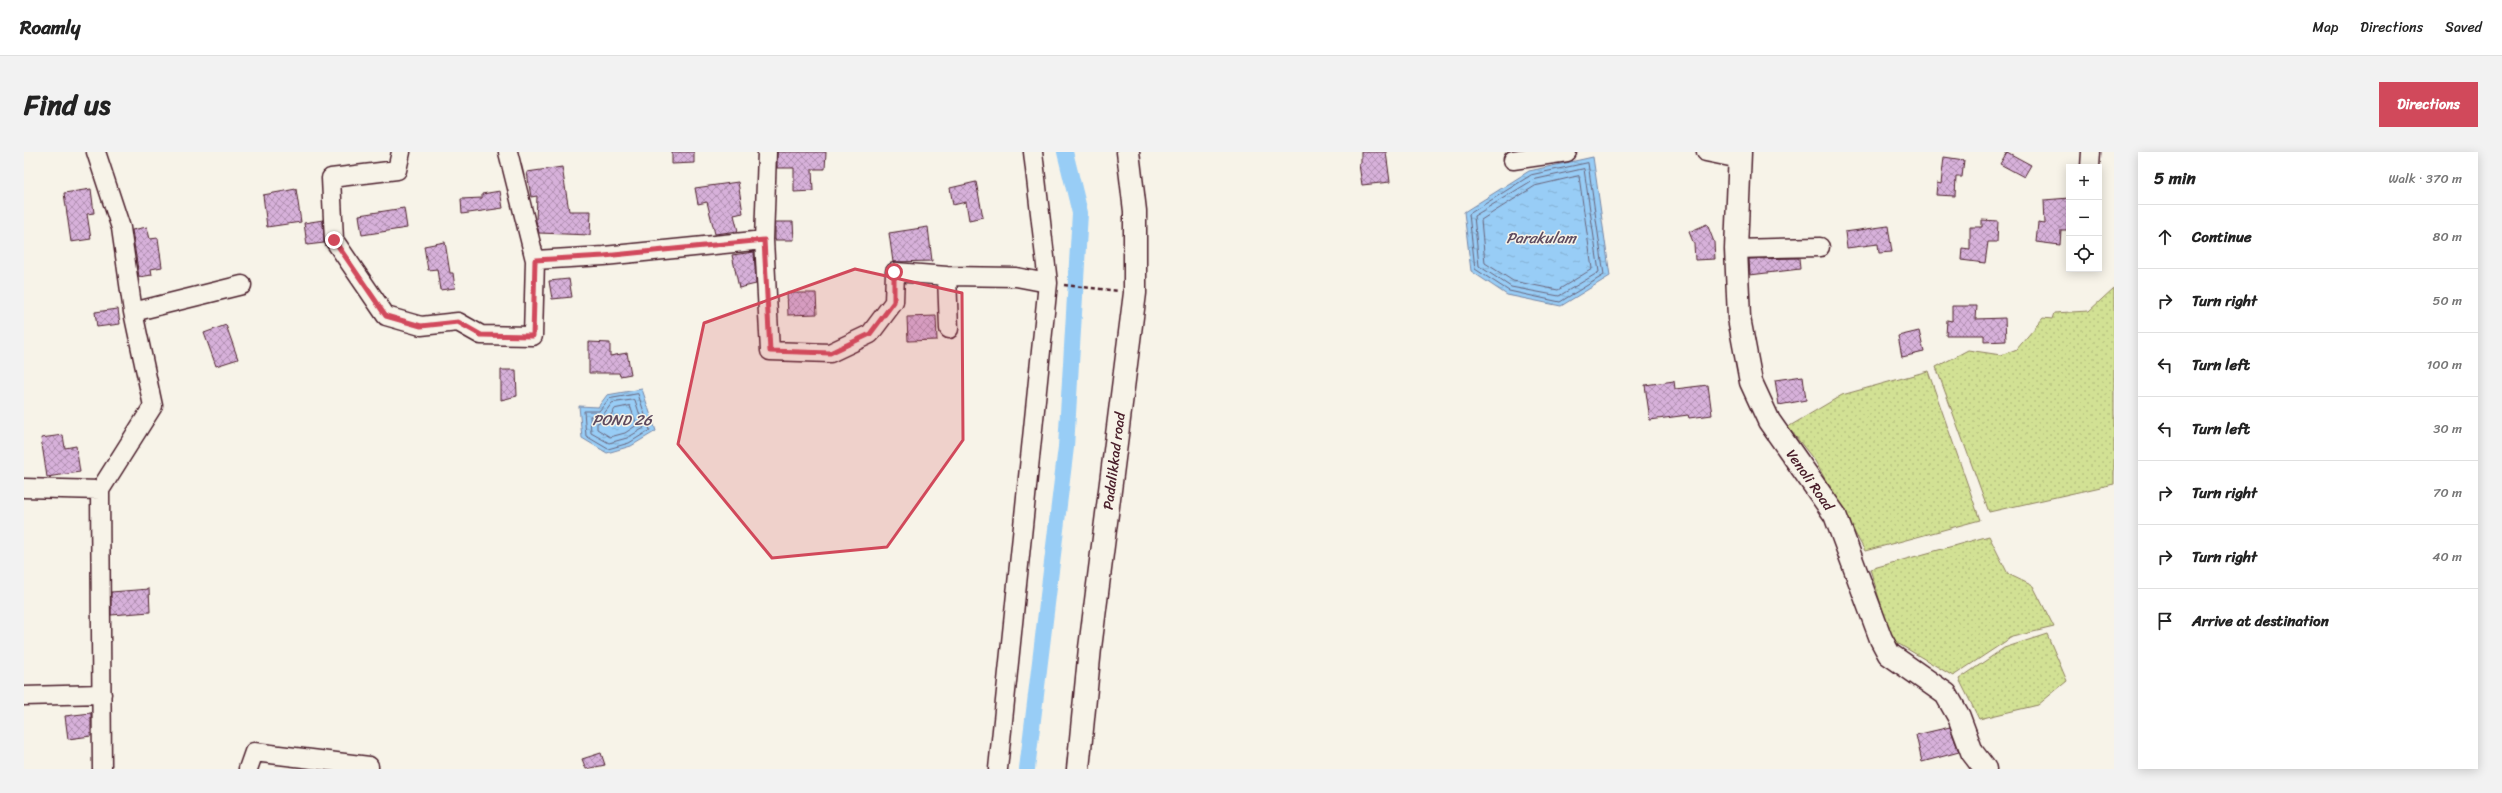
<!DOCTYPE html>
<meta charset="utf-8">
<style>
:root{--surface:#fff;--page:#f2f2f2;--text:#222;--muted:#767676;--line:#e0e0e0;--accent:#d1495b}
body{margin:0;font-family:Sriracha,sans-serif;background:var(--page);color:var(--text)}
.controls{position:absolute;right:12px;top:12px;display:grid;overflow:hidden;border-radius:0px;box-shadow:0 2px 10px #0003}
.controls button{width:36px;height:36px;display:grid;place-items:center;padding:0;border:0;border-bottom:1px solid var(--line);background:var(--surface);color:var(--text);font:20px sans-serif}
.stop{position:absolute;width:12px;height:12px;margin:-9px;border:3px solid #d1495b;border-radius:50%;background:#fff}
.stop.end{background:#d1495b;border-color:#fff;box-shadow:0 1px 4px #0008}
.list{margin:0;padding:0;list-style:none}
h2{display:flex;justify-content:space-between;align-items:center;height:52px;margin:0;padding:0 16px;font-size:17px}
h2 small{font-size:13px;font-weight:400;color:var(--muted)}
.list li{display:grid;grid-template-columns:26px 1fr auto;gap:12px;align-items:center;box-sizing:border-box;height:64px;padding:0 16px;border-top:1px solid var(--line)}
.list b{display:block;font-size:15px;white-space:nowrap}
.list em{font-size:13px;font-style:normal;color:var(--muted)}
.icon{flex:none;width:22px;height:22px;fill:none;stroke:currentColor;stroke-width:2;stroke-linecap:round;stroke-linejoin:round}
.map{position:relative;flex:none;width:2090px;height:617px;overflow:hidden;border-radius:0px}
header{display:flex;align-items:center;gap:24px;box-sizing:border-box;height:56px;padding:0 20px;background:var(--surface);border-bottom:1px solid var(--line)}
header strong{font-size:19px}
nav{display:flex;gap:22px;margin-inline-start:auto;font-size:14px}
.intro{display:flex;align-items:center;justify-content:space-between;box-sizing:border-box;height:96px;padding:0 24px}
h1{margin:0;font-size:28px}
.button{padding:10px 18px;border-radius:0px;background:var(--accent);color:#fff;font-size:14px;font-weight:700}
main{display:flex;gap:24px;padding:0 24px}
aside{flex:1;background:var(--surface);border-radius:0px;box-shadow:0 2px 10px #0003}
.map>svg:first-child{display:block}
</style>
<header>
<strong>Roamly</strong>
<nav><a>Map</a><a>Directions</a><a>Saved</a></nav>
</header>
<div class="intro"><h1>Find us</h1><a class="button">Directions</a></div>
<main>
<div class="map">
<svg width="2090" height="617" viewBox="0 0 2090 617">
<defs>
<pattern id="grass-dots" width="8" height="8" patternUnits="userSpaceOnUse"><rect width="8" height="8" fill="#d2e194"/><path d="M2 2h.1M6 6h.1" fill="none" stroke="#b6c180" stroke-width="1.8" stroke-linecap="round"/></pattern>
<pattern id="water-ripples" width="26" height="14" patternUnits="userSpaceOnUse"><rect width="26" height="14" fill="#98cdf6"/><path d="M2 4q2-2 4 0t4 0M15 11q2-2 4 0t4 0" fill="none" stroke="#84b0d3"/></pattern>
<pattern id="building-cross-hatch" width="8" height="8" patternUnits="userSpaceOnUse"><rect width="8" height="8" fill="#d7b1da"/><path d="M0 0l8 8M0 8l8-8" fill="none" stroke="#b08fb1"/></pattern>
</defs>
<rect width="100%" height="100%" fill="#f7f3e8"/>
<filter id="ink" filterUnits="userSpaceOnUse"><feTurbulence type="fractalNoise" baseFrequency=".025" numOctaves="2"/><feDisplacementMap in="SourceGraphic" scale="8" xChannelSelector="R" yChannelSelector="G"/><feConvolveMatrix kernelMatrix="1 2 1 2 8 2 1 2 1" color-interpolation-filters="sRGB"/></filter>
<g filter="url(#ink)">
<path fill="url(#grass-dots)" stroke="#8e8060" d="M2090,136v196l-125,28 -53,-145 32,-17 33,5 16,-6 26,-31 9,1 2,-6 35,-2z
M1904,219l52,149 -115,31 -50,-90 -27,-34 54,-32z
M1965,384l19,38 25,12 21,41 -42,10 -59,39 -61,-36 -22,-71z
M2023,482l20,47 -29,24 -59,14 -20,-40 45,-31z"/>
<path fill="url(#water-ripples)" stroke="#7987a5" d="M1569,5l17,119 -49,30 -54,-11 -36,-24 -7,-59 65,-41z
M618,237l14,42 -25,15 -24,7 -25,-15 -3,-32 19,1 9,-12z"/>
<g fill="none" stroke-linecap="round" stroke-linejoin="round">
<path stroke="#69657c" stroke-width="1" d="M1564,11l16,112 -44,27 -51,-11 -34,-22 -6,-55 62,-39z
M1560,17l15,103 -40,24 -48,-9 -32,-21 -5,-50 59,-36z
M1555,24l13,93 -34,21 -45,-9 -28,-18 -4,-43 54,-34z
M614,242l12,36 -21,13 -21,6 -22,-13 -2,-25h15l10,-12z
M611,248l9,28 -17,10 -18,5 -18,-10 -1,-17 13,-1 9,-12z
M606,254l7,19 -12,8 -15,4 -13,-8v-6l11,-4 7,-10z"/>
<path stroke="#98cdf6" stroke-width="16" d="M1003,617l39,-322 14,-234 -15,-61"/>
</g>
<path fill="url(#building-cross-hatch)" stroke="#4a1f2b" d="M648,0h22v11l-22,1z
M753,0h49l-1,17h-13l1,22 -19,1v-24h-17z
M1337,0h25l4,30 -28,3 -3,-21 2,-1z
M1983,0l24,13 -7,12 -24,-13z
M1920,5l20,3 -2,17h-6l-1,19 -19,-1 1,-12 4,1z
M538,15l7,44h22l-1,24 -51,-2 -3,-12 1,-25 -6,1 -4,-25z
M714,30l5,31 -9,2 4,16 -23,3 -8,-32 -9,2 -3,-16z
M952,30l7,35 -14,3 -3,-18 -13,3 -3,-17z
M67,37l3,24 -7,1 4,25 -20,3 -7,-49z
M272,37l5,33 -34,5 -4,-32z
M476,39l3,17 -41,6 -1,-15 21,-1v-4z
M2045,46l-2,32h-6l-1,15 -24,-3 2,-19 7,1 -1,-24z
M380,56l3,20 -45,7 -3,-20z
M299,68l1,23 -17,2 -3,-22z
M1958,68l16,1 -1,21h-9l-3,21 -24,-3 1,-12 8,1v-22h12z
M751,70h18l1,18h-19z
M1683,72l7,18 1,17 -20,1 -1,-16 -5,-12z
M1864,74l4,26 -13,1 -1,-9 -31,4 -2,-16z
M123,75l3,12 8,-1 4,29 -11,2 1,6 -13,2 -7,-47z
M904,75l4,34 -39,1 -4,-29z
M421,90l5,31h3l2,15 -15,2 -3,-21 -9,1 -4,-24z
M730,100l2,32 -17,4 -7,-33z
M1775,106l1,11 -50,6 -1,-16z
M545,127l3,18 -20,2 -3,-18z
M763,141h29l1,21 -29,1z
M1928,154h25l-1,13 29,-1 1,23 -22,1v-7h-38l1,-15 5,1z
M94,157l2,15 -23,3 -2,-15z
M912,164l1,24 -29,1 -1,-24z
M202,173l12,34 -22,7 -12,-33z
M1895,179l5,21 -22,5 -4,-21z
M565,190l21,1v13l17,-3 4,21 -11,2 -1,-3h-30z
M477,218h15l1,26 -16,4z
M1779,224l3,24 -27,5 -4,-25z
M1650,229l1,8 33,-4 4,30 -23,3 -1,-3 -38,5 -5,-35z
M39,283l2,13 11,-2 4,26 -33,5 -6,-39z
M125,437l1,23 -39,3v-23z
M67,561v23l-23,3 -3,-23z
M1926,575l9,25 -37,10 -6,-27z
M577,601l4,12 -19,4 -4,-10z"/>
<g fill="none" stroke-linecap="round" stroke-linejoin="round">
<defs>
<path id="street" d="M72,0l25,76 12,84 20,94 -53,84
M377,0l-4,18 -66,8 3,62 52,76 35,10 37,-4 23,13 52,1 2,-76 69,-4 160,-16 6,111 60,2 40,-19 24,-32 1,-30 52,4 69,1 32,6
M484,0l27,108
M1682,0l34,7
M1489,8l54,-8
M2066,15l1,-15
M740,88l3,-88
M1712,97l84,-2
M923,124l2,53
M109,160l109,-27
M0,336l76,2 2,279
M0,544l78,-2
M224,617l6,-17 115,14v3
M974,617l50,-486 -15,-131"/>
<g id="secondary">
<path id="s1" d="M1716,0l-4,97 3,69 12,64 18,39 66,94 46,124 8,15 57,40 13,23 13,35 13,17"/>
<path id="s2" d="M1054,617l12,-121 45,-355v-82l-7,-59"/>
</g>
</defs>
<use href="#street" stroke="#4a1f2b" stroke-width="21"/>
<use href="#secondary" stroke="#4a1f2b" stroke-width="25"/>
<path stroke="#4a1f2b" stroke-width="2.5" stroke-dasharray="4 3" stroke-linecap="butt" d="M1040,133l55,6"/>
<use href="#street" stroke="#f7f3e8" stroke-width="18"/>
<use href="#secondary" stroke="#f7f3e8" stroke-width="22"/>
</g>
</g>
<g fill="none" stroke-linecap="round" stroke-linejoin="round" filter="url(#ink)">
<path stroke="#d1495b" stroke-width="5" d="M310,88l52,76 35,10 37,-4 23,13 52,1 2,-76 69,-4 160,-16 6,111 60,2 40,-19 24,-32v-30"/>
</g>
<path fill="#d1495b" fill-opacity="0.2" stroke="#d1495b" stroke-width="3" stroke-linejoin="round" d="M831,117l107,24 1,147 -76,107 -115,11 -94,-114 26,-121z"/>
<g text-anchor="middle" stroke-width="3" stroke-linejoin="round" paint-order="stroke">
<g font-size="14" fill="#4a1f2b" stroke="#f7f3e8">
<text dy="5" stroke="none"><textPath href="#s2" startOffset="310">Padalikkad road</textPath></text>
<text dy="5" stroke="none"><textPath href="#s1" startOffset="346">Venoli Road</textPath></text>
</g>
<g font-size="15" font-style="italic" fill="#5e4a5e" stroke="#f7f3e8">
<text x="1517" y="91">Parakulam</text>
<text x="598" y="273">POND 26</text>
</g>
</g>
</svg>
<div class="controls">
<button>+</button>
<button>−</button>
<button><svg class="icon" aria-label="locate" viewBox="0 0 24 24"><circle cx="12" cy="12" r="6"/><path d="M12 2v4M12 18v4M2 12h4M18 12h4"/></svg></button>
</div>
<div class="stop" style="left:870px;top:120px"></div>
<div class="stop end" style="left:310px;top:88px"></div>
</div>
<aside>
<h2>5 min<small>Walk · 370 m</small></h2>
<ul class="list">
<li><svg class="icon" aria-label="ahead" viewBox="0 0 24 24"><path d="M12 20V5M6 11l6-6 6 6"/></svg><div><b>Continue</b></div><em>80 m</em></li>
<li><svg class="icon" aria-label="right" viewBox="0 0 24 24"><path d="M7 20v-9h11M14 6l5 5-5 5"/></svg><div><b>Turn right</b></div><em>50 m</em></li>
<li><svg class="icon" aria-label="left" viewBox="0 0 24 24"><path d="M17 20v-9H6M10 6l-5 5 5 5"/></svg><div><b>Turn left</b></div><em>100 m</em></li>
<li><svg class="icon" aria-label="left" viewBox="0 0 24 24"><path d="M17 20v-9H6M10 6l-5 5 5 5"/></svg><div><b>Turn left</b></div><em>30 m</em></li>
<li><svg class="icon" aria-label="right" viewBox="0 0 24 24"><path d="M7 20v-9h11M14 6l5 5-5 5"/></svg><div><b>Turn right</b></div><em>70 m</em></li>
<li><svg class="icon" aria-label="right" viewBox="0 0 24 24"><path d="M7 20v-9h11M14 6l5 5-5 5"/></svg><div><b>Turn right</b></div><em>40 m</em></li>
<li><svg class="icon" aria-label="arrive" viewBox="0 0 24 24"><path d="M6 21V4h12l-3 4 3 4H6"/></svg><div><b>Arrive at destination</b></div></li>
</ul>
</aside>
</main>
